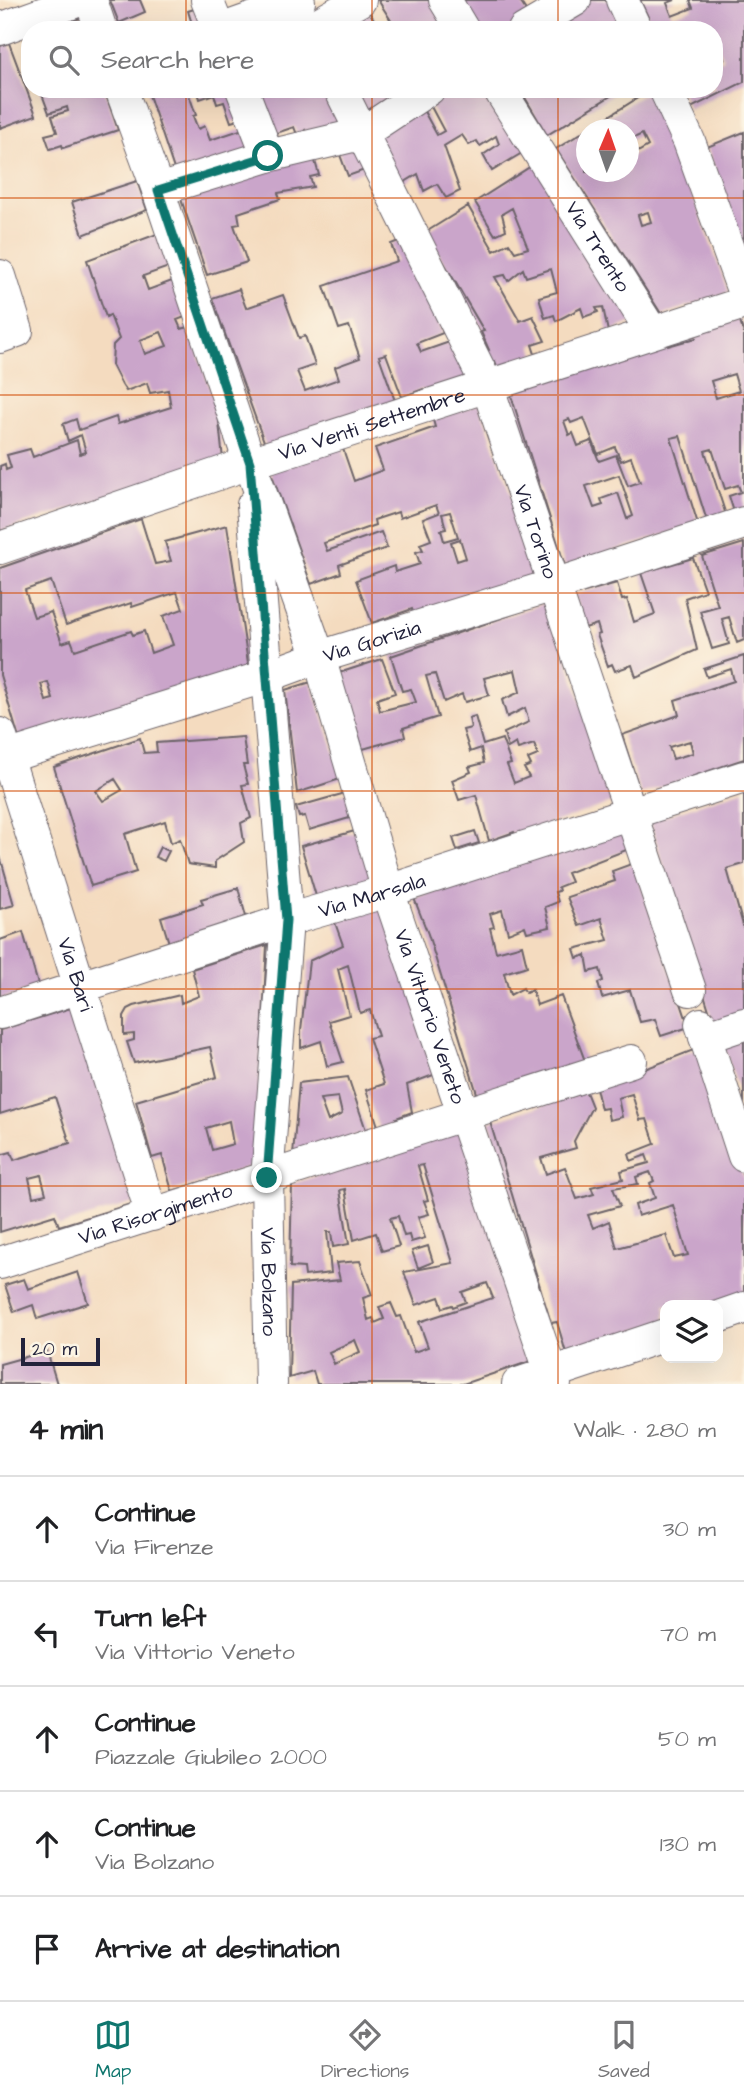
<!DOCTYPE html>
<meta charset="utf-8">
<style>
:root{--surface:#fff;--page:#f6f6f6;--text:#202124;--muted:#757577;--line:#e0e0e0;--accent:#0f766e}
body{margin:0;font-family:"Architects Daughter",sans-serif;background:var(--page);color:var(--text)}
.controls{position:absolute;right:21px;bottom:21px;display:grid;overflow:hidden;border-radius:14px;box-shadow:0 7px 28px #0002}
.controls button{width:63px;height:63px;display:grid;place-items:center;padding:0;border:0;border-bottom:2px solid var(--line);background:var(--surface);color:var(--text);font:35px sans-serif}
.compass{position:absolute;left:576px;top:119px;width:63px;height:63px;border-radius:50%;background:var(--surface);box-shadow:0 7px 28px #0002;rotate:2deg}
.scale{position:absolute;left:21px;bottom:18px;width:79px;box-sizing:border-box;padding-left:7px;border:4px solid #22223b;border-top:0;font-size:19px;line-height:24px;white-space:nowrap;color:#22223b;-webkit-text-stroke:5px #fcf5e5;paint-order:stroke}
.stop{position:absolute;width:21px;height:21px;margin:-16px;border:5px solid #0f766e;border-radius:50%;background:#fff}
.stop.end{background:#0f766e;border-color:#fff;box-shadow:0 2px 7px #0008}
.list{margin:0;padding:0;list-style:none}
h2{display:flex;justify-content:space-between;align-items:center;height:91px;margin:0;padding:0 28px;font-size:30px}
h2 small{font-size:23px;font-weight:400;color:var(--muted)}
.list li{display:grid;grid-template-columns:46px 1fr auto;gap:21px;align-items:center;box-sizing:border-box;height:105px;padding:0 28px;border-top:2px solid var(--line)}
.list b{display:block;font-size:26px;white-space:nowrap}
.list p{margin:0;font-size:23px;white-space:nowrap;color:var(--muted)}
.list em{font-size:23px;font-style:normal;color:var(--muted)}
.icon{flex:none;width:38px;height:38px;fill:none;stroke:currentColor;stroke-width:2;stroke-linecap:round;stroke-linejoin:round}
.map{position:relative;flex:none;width:744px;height:1384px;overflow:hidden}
.search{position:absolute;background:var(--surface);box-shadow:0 7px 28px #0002;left:21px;right:21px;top:21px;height:77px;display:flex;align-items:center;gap:18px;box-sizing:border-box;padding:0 24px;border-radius:28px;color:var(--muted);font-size:26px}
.sheet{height:616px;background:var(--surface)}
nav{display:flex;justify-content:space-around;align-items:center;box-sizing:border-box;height:98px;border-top:2px solid var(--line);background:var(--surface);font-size:19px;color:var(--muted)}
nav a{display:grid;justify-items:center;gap:4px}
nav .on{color:var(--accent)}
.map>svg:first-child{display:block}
</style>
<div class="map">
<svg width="744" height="1384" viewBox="0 0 744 1384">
<rect width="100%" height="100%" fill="#fcf5e5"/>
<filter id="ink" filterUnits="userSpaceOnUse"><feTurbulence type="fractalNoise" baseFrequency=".0143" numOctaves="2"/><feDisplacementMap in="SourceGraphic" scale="14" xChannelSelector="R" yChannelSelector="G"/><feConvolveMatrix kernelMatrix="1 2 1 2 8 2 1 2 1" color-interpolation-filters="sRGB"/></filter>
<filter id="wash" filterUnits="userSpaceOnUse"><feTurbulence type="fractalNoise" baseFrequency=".00686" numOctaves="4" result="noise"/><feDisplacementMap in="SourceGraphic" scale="28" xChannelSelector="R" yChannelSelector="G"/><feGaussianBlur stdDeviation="1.57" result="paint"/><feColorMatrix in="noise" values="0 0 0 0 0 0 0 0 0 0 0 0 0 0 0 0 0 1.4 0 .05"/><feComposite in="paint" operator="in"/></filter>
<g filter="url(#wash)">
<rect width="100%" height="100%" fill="#f4dbbf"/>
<g id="blocks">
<path fill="#caa5ca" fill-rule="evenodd" d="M110,0h30l5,12 -26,11z
M378,0h55l18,30h-54z
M461,0h58l10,15 -22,15h-28z
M586,0h24l15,30h-86z
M640,0h35l-8,3 5,13 21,-8 -3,-8h54v82l-55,27 -8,-20h33v-26l10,-4 -6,-13 -4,2v-18h-60z
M203,6l5,17 -15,4 -5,-16z
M366,7l15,23h-53z
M293,12l9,18h-59z
M81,18l4,12h-38v-1z
M9,43l27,72 -36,13v-82z
M40,89h64l14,41 -55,18 -1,-3 -12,4 -5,-14 12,-3 -5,-16 16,-5 -1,-4 -18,6z
M147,89h40l9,26 -3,1 5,13 7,-3 5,14 42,-14 6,32 -82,17z
M197,89h38l10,29 -14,4 -7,-20 -7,2 -3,-10 -14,5z
M255,89h77l18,34 -42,15 -3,-8 -7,7 -4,-10 -23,8z
M351,89h60l-44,29z
M447,89h42l38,61 -35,21 -9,-16 16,-11 -3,-8 -16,10 -3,-5 -8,4 -7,-10 -18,11 16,45 -14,7 -9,-14 -13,7 -6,-17 -18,11 -25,-50 46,-29 16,29 7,-4 -16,-30z
M520,89h102l-75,46z
M652,89h2l74,203 -66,23 -106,-166 30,-19v42h42v-21l3,5 17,-10 -6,-12 -14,7v-11h-41zM648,212l3,10 -10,3 -3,-10z
M744,132v118l-37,-103z
M359,139l14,28 -25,9 -11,-29z
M313,154l6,21 -9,2 3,10 -35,6 2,6 -42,14 2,11 -6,1 13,37 -40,13 -26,-76z
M536,163l97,159 -25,10 -5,-25 -7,1 2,4 -14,5 -3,-9 -25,13 -2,-6 -9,3 -6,-21 18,-5 -6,-23 -25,8 -3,-8 -15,12 -3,-6 -10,2 25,44 13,-5 12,25 -13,4 3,9 -37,15 -3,-8 -4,1 -5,-11 3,-1 -8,-18 3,-1 -58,-99 42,-26 26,45 15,-8 6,9 13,-4 -16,-40 -10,6 4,16 -11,5 -20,-33z
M137,181l10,29 -64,25 -11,-33z
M157,234l12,33 -26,9 5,14 24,-9 13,36 -8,3 4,9 8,-2 29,86 5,47 -223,71v-65l5,-2 1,6 5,-2 -4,-13 23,-6 3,8 44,-17 3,14 6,-2 -5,-17 -13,6 -5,-17 13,-5 3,11 37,-13 2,7 53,-17 -3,-17 -18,3 -3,-10 -21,8 -4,-6 -10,-20 1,-20 6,-6 -9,-24 -4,2 -19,-57zM161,332l6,14 -22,8 -5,-14z
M408,237l35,96 -26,10 4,9 37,-13 14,41 -47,17 -2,-8 -21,8 -16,-43 -7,2 16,45 -129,46 -54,-149 27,-9 7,19 37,-13 16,43 6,-2 10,29 -18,6 8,20 34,-12 -4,-12 25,-9 -11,-32 -10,3 -15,-43 73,-25 -6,-17z
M739,319l5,15v175l-10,3 -5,-16 12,-4 -3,-7 -13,4 -13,-40 -7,2 21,64 -19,6 -27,-85 -9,2 27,86 -133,42 -56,-177 157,-50 2,7 28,-8 -2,-5zM734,374l5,17 -23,7 -5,-17zM584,418l14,36 17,-7 6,14 10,-4 9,25 -12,4 -12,-31 -17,6 -8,-20 -13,5 -5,-13 -4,2 -5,-14 5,-2 2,4zM619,475l14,41 -6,3 -9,-26 -17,6 2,6 -9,3 -8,-22z
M479,404l61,170 -125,45 -3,-10 -40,14 -16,-43 38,-14 1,6 25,-8 -4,-12 7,-2 -3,-6 11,-4 -8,-21 16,-6 -3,-8 -36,13 -2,-6 -24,8 1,5 -51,18 3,8 54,-19 6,16 -48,17 2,8 -30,11 -40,-112 71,-26 12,35 29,-11 -8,-22 60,-21 -2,-7zM450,512l8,25 -14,4 -3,-11 5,-1 -4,-15zM460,539l6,19 -9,3 -6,-19z
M141,519l14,45 16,-3 -6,-19 62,-17 23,151 -230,66 -20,-67v-107zM51,581l15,44 65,-22 1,4 45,-15 6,17 -20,7 10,29 -22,8 -7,-22 -11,4 -2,-4 -56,19 -4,-10 -9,3 -11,-31 -17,5 -9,-27zM48,682l5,17 -7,2 -5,-17z
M744,543v97l-7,3 -8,-26 -7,2 7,25 -17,5 -12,-38 18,-5 -16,-50z
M693,558l12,33 -20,7 12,52 -61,27 -4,-12 -17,6 -3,-7 -4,2 -11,-31 3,-1 -3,-10 -12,4 -11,-33 43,-12 5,17 5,-1 7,23 21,-8 -14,-41z
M548,602l66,200 -99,33 -1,-3 -25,9 -13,-46 -17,5 -7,-20 19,-8 -2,-5 15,-4 -3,-15 -11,4 -7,-22 8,-2 -2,-10 6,-2 8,29 19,-6 9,25 -4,1 7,18 15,-6 -5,-9 7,-3 -3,-6 10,-4 -4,-11 -16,5 -2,-6 -8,5 -4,-15 25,-11 -4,-14 -18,9 -5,-17 18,-8 -5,-22 -31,8 5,17 -24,7 -3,-8 -18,8 -9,-28 -9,2 12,41 -35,11 2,9 -42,12 -24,-76 43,-14 13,34 -18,6 3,12 36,-9 -5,-13 -9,2 -11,-35z
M744,656v103l-103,35 -19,-59 57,-20 -4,-15 59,-19 -3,-12 -24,8 -3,-8zM690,741l3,12 -20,6 -4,-12z
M311,682l32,96 -46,15 -12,-103z
M243,737l4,28h-4l5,19 -6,1 9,33 -10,5 3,19 -29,19v7l-27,-4 -8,-25 -9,4 -6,-22 -40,13 11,38 -45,14 -37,-119 86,-29 4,15 13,-1 -1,-9zM115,779l7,11 -19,11 -7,-10z
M744,790v74l-17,5 17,60v84l-31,10 -63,-202z
M349,792l7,24 -47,14 -4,-14 -6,1 -3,-10z
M362,829l15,49 -61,18 -15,-50z
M623,829l6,20 -62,24 4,9 -13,5 1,4 -4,1 3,10 -13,5 5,20 -23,5 -2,-6 -17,7 -6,-23 -12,4 4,13 -4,1 6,24 26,-7 5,21 -23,7 6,22 13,-7 3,5 6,-3 5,15 24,-9 24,65 -106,39 -51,-166 -14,-36z
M475,831l4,12 -22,7 -4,-12z
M160,847l9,4 -5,10 -9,-4z
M0,856l14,49 -14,4z
M634,863l55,164 -28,9 -6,-17 -15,3 -10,-32 -28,8 -4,-15 5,-2 -3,-12 -11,3 -3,-17 -9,3 -3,-9 34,-9 -7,-22 -22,8 -12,-29 48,-16 -3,-10z
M238,888l9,32 -78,23 -8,-26 42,-13 -2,-5z
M387,904l57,167 -37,14 5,27 -16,6 2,5 -19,6 -13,-39 18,-6 -15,-46 9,-2 -8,-26 -10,3 -12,-48 -10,4 11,46 -20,6 14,41 -16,4 -6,-25 -20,7v-18l8,-69 34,-16 -9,-25z
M23,932l16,56 -39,11v-59z
M267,945l-12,220 -83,26 -10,-36 -10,3 -16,-57 81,-24 -7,-30 -76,16 -7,-21 7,-2v-6l-10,1v-19l4,-7 6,-3 46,-11 1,8 18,-7 -7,-27zM229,1121l4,23 -21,6 -6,-22z
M74,1007l60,196 -75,23 -4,-11 -55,17v-77l11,-3 3,8 56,-17 -15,-46 -55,17v-84zM41,1175l5,19 -13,3 -4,-19z
M744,1040v66l-20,-59z
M701,1047l43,132v117l-29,9h-50v16l-99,32 -9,-31 -6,1 -61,-201 96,-30 6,15 -18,34 2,7 -35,10 5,16 19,-7 12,32 17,-5 -3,-7 32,-8 -2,-8 28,-8 -3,-8 -15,6 -2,-7 26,-10 -8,-25 -7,1 -8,-26 -14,4 4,19 -13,3 -2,-12 -6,1 -5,-21zM650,1172l4,9 -4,2 5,15 -20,7 3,11 35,-11 15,50 -14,3 -8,-23 -49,13 -8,-27 -16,7 -5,-13 32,-9 -7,-18 25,-4 -2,-7z
M348,1077l19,56 -74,22 6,-72zM338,1097l4,17 -14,7 -8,-22z
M462,1130l72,230 -71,24h-146l-4,-13 -24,7 2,-93 49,-5 -4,-17 24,-2 12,34 -9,3 5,22 5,-2 2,5 9,-4 -5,-12 12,-4 6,14 4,-1 13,36 14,-5 -9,-25 74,-24 -6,-15 -25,9 4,10 -13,5 -1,-2 -9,3 -4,-11 -23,8 -12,-33 49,-9 -30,-98 -5,1 10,34 -4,1 5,13 -11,3 7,21 -14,4 -2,-7 -5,1 -6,-20 -8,2 9,28 -17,5 -6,-18 -22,7 -9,-51 -5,1 9,54 -16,3 -2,-15h-4l4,41 -26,3 -1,-8 -14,-1 2,-83zM355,1340l5,12 -26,12 -5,-12z
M428,1246l5,16 -15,6 -6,-17z
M78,1272l10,31 -51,16 -4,-14 -19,7 -9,-27 19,-6 4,10z
M47,1351l10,33h-57v-20z"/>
</g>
</g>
<g filter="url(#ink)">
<use href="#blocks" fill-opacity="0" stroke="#6c6369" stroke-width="2"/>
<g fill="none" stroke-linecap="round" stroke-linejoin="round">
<defs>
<g id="minor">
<path d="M91,0l10,30"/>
<path d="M207,0l12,30"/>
<path d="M445,0l18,30"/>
<path d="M622,0l14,30"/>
<path d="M311,28l49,-28"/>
<path d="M0,29l80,-29"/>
<path d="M220,30l79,-28"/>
<path d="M524,30l51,-30"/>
<path id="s1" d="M121,89l37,101 92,273 69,194 69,234 163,482 -33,11"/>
<path d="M242,89l26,67"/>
<path id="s2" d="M340,89l147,296 203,605"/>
<path id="s3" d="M499,89l153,243"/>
<path d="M665,89l24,52 55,152"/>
<path d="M158,190l110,-34 93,-22 68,-45"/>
<path d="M0,276l17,55 -17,6"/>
<path id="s4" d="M253,505l34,415 -20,259 4,205"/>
<path id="s5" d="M0,548l250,-85 494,-160"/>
<path id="s6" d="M0,734l152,481"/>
<path id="s7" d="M0,759l267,-83 52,-19 235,-72 190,-62"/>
<path id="s8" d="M0,1013l287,-93 101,-29 356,-114"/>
<path d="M701,1024l43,132"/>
<path d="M705,1037l39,-13"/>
<path id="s9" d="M0,1263l631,-202"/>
<path d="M718,1317l26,-9"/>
<path d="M555,1384l-4,-11 114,-38"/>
</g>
</defs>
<use href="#minor" stroke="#6c6369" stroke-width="34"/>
<use href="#minor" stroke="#fff" stroke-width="32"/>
</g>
</g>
<g fill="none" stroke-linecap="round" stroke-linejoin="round" filter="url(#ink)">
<path stroke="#0f766e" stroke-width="9" d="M267,1178l19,-258 -36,-457 -92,-273 110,-34"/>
</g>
<path fill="none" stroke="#d45411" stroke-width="2" stroke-opacity="0.55" d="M186,0v30M372,0v30M558,0v30M186,89v1295M372,89v1295M558,89v1295M0,198h744M0,395h744M0,593h744M0,791h744M0,989h744M0,1186h744"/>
<g text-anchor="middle" stroke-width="5" stroke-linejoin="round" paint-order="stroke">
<g font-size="21" fill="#22223b" stroke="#fcf5e5">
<text dy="7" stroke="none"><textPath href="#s3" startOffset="186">Via Trento</textPath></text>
<text dy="7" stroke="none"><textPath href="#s5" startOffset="392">Via Venti Settembre</textPath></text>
<text dy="7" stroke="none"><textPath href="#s2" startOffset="485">Via Torino</textPath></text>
<text dy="7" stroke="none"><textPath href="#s7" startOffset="390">Via Gorizia</textPath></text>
<text dy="7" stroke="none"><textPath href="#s8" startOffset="390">Via Marsala</textPath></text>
<text dy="7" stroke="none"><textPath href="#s6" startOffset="252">Via Bari</textPath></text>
<text dy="7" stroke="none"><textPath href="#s1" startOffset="978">Via Vittorio Veneto</textPath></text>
<text dy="7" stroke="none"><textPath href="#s9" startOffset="163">Via Risorgimento</textPath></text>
<text dy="7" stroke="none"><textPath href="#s4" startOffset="779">Via Bolzano</textPath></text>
</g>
</g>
</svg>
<div class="controls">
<button><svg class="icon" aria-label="layers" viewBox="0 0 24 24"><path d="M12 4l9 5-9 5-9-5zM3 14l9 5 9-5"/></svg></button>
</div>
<svg class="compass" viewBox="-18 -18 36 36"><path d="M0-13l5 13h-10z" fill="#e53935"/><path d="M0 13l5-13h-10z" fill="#757577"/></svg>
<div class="scale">20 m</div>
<div class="stop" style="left:268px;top:156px"></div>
<div class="stop end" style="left:267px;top:1178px"></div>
<div class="search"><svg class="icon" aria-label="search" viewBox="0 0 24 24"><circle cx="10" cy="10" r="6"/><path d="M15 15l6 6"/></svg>Search here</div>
</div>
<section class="sheet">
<h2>4 min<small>Walk · 280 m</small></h2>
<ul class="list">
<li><svg class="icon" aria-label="ahead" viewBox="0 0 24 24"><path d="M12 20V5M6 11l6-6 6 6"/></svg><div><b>Continue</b><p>Via Firenze</p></div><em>30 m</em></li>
<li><svg class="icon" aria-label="left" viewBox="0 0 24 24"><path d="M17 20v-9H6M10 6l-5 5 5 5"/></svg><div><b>Turn left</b><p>Via Vittorio Veneto</p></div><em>70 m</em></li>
<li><svg class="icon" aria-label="ahead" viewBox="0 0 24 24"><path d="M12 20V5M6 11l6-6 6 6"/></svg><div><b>Continue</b><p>Piazzale Giubileo 2000</p></div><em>50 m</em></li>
<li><svg class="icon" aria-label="ahead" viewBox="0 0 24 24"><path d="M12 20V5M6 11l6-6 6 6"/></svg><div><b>Continue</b><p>Via Bolzano</p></div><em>130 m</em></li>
<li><svg class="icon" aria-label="arrive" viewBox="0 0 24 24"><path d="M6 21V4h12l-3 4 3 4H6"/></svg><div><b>Arrive at destination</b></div></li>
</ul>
</section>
<nav>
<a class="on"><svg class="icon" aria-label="map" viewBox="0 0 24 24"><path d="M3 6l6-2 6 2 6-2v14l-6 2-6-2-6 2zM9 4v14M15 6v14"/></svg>Map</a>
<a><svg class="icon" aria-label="directions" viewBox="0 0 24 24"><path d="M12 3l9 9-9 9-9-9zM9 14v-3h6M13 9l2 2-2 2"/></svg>Directions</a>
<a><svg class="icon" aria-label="saved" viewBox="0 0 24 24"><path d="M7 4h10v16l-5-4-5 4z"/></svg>Saved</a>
</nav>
